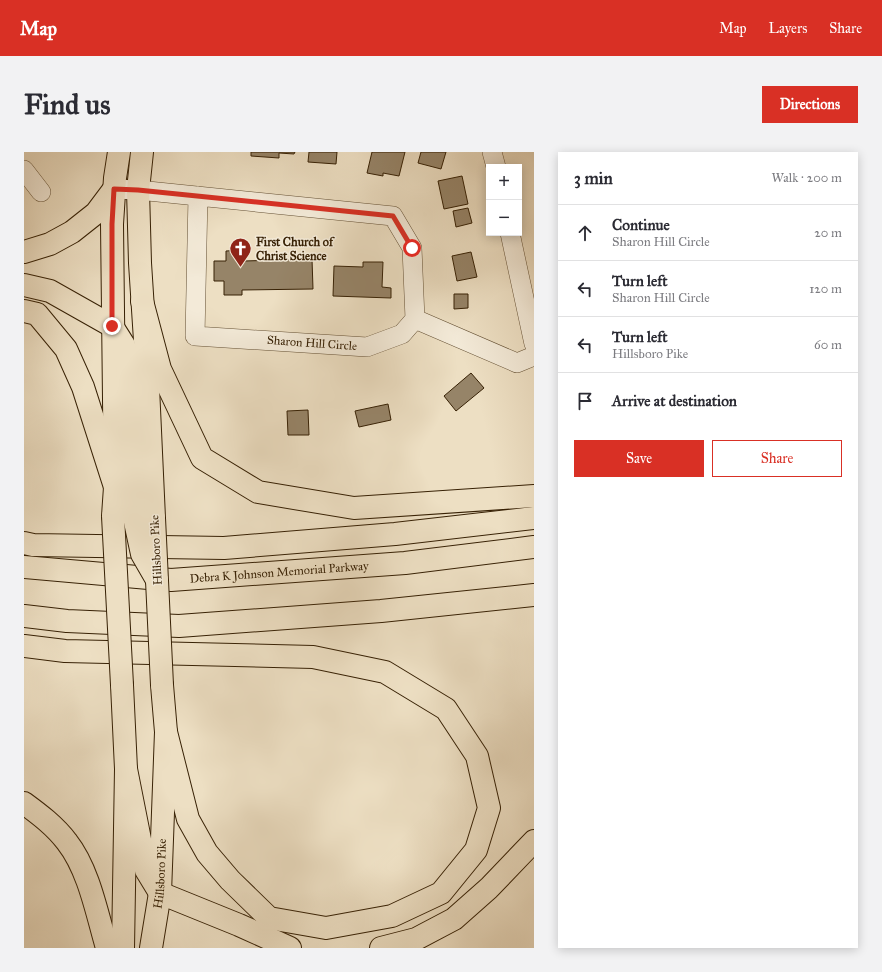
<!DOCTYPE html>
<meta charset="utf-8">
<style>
:root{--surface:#fff;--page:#f2f2f3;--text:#2b2b33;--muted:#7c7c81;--line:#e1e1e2;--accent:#d93025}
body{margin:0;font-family:"IM FELL Great Primer",serif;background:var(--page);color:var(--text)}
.controls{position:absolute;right:12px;top:12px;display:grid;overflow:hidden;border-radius:0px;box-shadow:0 2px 10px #0003}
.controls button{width:36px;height:36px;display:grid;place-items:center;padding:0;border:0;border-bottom:1px solid var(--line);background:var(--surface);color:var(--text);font:20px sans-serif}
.stop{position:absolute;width:12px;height:12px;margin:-9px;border:3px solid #d93025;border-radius:50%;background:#fff}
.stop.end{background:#d93025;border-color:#fff;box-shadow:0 1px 4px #0008}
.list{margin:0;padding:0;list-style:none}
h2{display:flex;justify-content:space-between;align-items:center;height:52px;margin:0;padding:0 16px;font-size:17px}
h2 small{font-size:13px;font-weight:400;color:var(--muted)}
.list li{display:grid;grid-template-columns:26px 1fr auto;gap:12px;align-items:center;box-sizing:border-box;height:56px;padding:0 16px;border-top:1px solid var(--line)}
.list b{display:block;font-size:15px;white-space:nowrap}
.list p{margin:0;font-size:13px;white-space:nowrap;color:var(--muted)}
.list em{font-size:13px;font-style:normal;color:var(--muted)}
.actions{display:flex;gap:8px;padding:12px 16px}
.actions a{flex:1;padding:9px 0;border:1px solid var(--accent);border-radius:0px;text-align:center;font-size:14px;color:var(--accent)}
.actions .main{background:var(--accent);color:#fff}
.icon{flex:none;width:22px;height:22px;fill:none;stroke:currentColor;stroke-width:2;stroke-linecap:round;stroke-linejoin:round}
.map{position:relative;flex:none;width:510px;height:796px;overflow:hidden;border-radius:0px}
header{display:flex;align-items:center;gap:24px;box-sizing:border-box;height:56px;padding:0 20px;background:var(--accent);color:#fff}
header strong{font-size:19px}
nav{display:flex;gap:22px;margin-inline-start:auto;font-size:14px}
.intro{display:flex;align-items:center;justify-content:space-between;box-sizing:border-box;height:96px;padding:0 24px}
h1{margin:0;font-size:28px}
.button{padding:10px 18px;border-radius:0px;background:var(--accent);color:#fff;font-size:14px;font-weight:700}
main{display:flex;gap:24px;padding:0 24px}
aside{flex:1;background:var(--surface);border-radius:0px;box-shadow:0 2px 10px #0003}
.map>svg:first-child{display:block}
</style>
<header>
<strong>Map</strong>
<nav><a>Map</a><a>Layers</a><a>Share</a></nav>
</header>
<div class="intro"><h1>Find us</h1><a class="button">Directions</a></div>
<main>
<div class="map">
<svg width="510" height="796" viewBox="0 0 510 796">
<rect width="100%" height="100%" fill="#eddfc3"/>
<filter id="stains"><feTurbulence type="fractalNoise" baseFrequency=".005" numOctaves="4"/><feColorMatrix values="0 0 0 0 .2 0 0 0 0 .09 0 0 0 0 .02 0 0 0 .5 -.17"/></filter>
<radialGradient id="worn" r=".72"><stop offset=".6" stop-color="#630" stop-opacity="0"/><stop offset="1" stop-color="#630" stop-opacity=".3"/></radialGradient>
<path fill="#968468" stroke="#372105" d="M227,0h44l-1,2 -15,-1v5l-28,-2z
M285,0h28l-1,12 -28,-2z
M348,0h33l-6,24 -16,-3v3l-16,-3z
M397,0h25l-5,17 -23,-6z
M438,24l6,28 -24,5 -6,-28z
M444,56l4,15 -16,4 -3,-16z
M220,98v11l68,-2 1,30 -71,1v5h-18v-14h-10v-20h12v-10z
M447,100l6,25 -20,4 -5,-25z
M339,110h20l-1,25 9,1v10l-58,-2 1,-30 29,1z
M430,142h14v14l-14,1z
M447,221l13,15 -28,23 -12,-15z
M364,252l3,16 -32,7 -4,-16z
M284,258l1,25h-21l-1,-24z"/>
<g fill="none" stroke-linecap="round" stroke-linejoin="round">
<defs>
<path id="minor" d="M468,0l4,15
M0,18l17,22
M90,37l24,1 255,26 19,32 3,71 -13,15 -35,13 -172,-11 3,-140
M486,81l24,111
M391,167l102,44 17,-7"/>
<g id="major">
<path d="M118,0l-4,38 2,73 8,124 6,131"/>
<path d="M89,364l2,-29 -3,-263 3,-46 4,-26"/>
<path d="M98,533l4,84 -3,179"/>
<path id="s1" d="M127,796l9,-55 6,-161 -4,-47"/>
</g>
<g id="highway">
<path d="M0,100l26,-8 22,-12 24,-19 18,-24"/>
<path d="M0,133l26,6 62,35 12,19 3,21 7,151"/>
<path d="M118,149l18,68 42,89 56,34 96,16 180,-12"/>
<path d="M0,159l13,3 29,35 17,38 32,100"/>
<path d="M0,391l9,2 191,3 171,-14 139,-16"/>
<path id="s2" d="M0,415l147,13 234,-17 129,-16"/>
<path d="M0,464l43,5 112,5 202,-15 153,-16"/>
<path d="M0,494l41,5 248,6 72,15 61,37 31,47 12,52 -13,42 -35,43 -49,23 -66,12 -57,-10 -39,-38 -23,-27 -19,-34 -22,-87"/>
<path d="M102,617l20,101 14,23 79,32 51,23"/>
<path d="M0,651c15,11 31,23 43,39 22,28 30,72 40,106"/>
<path d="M357,796l35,-9 38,-20 35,-31 45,-47"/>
</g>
</defs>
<use href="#minor" stroke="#645034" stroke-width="20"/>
<use href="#major" stroke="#372105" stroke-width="24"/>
<use href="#highway" stroke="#372105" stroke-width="24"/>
<use href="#minor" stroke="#f3ead8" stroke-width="19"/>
<use href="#major" stroke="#eddfc3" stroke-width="22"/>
<use href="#highway" stroke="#eddfc3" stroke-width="22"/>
<defs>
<path id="major-bridge" d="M89,364l9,169
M130,366l8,167"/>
<path id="highway-bridge" d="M110,365l8,37 15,26"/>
</defs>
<use href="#major-bridge" stroke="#372105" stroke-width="24" stroke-linecap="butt"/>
<use href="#highway-bridge" stroke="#372105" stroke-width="24" stroke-linecap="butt"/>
<use href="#major-bridge" stroke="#eddfc3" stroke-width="22"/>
<use href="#highway-bridge" stroke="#eddfc3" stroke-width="22"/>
</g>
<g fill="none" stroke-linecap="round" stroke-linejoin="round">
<path stroke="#d93025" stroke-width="5" d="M88,174v-102l2,-35 24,1 255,26 19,32"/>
</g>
<defs>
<symbol id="church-pin" viewBox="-11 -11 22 30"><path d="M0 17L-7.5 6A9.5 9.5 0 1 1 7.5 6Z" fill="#8f2418" stroke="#f3ead8"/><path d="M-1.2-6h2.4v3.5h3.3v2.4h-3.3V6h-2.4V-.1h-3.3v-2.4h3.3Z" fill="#fff"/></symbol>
</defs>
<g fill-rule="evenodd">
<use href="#church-pin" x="204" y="84" width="25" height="34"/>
</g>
<g text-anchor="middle" stroke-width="3" stroke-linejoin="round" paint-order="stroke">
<g font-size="12" font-weight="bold" fill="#372105" stroke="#f3ead8" text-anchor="start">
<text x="232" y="94">First Church of<tspan x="232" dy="14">Christ Science</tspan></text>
</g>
<g font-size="12" fill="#372105" stroke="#f3ead8">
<text transform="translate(288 191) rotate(4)" y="4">Sharon Hill Circle</text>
<text transform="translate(132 398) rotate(-93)" y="4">Hillsboro Pike</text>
<text dy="4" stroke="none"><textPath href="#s2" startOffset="256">Debra K Johnson Memorial Parkway</textPath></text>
<text dy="4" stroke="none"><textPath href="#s1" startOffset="75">Hillsboro Pike</textPath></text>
</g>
</g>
<rect width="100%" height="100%" filter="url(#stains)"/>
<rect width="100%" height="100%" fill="url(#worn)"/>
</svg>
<div class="controls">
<button>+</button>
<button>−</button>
</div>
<div class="stop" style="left:388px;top:96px"></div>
<div class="stop end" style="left:88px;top:174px"></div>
</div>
<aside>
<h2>3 min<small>Walk · 200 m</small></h2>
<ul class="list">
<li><svg class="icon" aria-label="ahead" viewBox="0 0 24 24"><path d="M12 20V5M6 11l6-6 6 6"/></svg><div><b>Continue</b><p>Sharon Hill Circle</p></div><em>20 m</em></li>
<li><svg class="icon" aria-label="left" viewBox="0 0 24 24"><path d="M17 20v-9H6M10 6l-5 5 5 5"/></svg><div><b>Turn left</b><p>Sharon Hill Circle</p></div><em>120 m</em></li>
<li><svg class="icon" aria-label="left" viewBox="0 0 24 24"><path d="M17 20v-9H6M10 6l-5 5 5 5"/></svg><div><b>Turn left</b><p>Hillsboro Pike</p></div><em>60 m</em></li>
<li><svg class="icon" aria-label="arrive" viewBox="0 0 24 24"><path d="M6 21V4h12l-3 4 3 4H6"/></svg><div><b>Arrive at destination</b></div></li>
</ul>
<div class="actions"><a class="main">Save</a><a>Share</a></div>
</aside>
</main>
